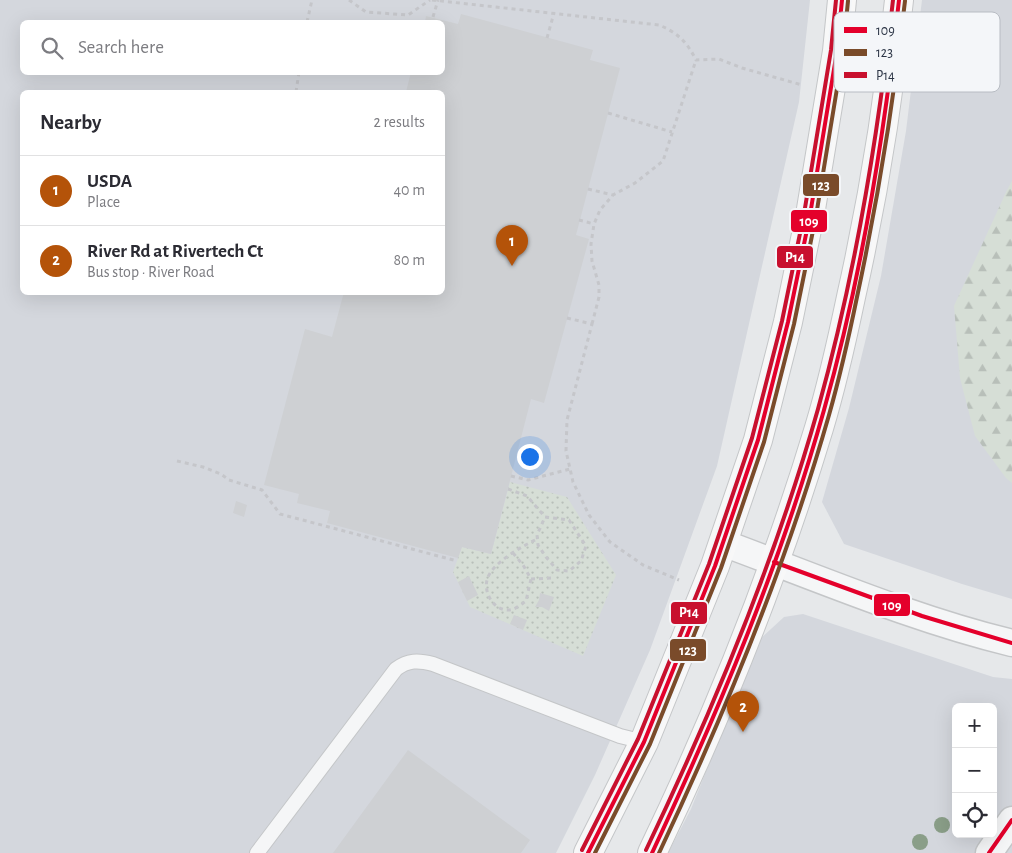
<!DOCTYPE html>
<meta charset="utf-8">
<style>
:root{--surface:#fff;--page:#f2f2f3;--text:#2b2b33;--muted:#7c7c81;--line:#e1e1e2;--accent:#b45309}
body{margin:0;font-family:"Alegreya Sans",sans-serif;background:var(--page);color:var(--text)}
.controls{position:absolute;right:15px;bottom:15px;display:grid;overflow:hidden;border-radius:8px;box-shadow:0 5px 20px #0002}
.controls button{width:45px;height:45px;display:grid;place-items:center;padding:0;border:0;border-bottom:1px solid var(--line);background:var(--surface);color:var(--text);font:25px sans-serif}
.you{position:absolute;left:529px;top:456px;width:18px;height:18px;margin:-12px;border:4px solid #fff;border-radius:50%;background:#1a73e8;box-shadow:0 0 0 8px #1a73e833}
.badge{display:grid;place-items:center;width:32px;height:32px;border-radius:50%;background:var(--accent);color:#fff;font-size:16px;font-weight:700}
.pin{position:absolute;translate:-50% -41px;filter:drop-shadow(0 1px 2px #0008)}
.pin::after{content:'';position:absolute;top:26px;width:18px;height:15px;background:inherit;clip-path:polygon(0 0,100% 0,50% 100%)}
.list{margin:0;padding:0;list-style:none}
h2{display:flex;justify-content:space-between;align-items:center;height:65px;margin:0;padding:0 20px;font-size:21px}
h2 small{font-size:16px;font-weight:400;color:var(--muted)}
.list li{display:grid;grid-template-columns:32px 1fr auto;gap:15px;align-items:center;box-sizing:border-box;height:70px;padding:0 20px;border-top:1px solid var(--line)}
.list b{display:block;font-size:19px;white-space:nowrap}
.list p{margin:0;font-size:16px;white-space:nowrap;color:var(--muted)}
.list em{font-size:16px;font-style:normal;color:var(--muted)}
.icon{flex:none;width:28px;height:28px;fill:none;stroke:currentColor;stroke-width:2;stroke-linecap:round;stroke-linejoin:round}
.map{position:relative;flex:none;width:1012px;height:853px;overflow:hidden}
.search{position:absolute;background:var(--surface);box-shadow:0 5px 20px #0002;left:20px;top:20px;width:425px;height:55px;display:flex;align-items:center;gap:12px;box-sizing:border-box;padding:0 18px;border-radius:8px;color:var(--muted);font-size:19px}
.panel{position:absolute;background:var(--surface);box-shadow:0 5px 20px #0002;left:20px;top:90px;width:425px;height:205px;border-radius:8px}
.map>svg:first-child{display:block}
</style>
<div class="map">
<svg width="1012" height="853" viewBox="0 0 1012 853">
<defs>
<pattern id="forest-firs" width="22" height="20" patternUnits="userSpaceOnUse" patternTransform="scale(1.25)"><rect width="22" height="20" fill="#d6ded6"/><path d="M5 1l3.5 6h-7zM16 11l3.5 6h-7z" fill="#b8bfb9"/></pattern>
<pattern id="park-dots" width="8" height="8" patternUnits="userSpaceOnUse" patternTransform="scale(1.25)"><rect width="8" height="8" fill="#d6ded6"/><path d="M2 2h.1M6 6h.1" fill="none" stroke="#b8bfb9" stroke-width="1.8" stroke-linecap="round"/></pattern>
</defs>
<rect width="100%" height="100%" fill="#e6e8ea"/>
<path fill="#d4d7dd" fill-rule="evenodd" d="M0,0h810l-11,102 -82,364 -67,184 -55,125 -39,78h-556zM22,22h420v50h-420zM22,92h420v200h-420z
M922,0h90v599l-50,-15 -118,-40 -22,-42 27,-94 32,-132 25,-145z
M803,614l190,63 19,2v174h-344l23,-44 67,-168 26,-24zM956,707h37v127h-37z"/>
<path fill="url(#forest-firs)" d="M1012,181v302l-6,-5 -31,-42 -15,-58 -6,-72 53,-116z"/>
<path fill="url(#park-dots)" d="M510,482l57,15 49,78 -33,81 -113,-49 -17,-35 9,-25 29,7z"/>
<path fill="#ced0d3" d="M461,14l132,36 -3,10 30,8 -44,167 13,4 -45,164 -13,-4 -40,155 -29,-7 -4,11 -131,-35 3,-12 -33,-8 2,-9 -35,-9 41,-156 27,8 12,-45h98v-200h-36l5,-20h31v-50h-17l1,-6 32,8z
M236,501l11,4 -3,12 -11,-4z
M469,576l9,19 -11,6 -9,-19z
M540,593l14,4 -5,14 -7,-4h-7l4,-7z
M514,615l13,5 -4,10 -13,-6z
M408,750l122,90 -9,13h-188z"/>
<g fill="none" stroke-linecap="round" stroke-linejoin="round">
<defs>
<path id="lane" d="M257,853l139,-184c12,-9 22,-9 37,-5l187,72 24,6"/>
<path id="street" d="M723,543c95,35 190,76 289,100
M989,853l23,-33"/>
<path id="secondary" d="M588,853l56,-111 71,-176 43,-126 30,-118 22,-107 27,-164 5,-51
M652,853c66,-137 123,-279 167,-425 13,-43 23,-88 32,-131 22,-98 38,-197 48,-297"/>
</defs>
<use href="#lane" stroke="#c4c6c8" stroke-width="16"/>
<use href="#street" stroke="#c4c6c8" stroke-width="29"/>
<use href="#secondary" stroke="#c4c6c8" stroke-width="30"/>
<path stroke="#c5c6ca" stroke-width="3" stroke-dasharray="4 4" stroke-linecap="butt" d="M349,0l17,12 42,3 22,-15
M432,0l227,25c19,8 28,17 37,35l23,-1 23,9 60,17
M433,17l5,-17
M307,22l5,-22
M547,38l7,-25
M296,92l3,-20
M608,113l64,19
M588,189l25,6
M579,220l15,4
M567,318l25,6 -25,96 -1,31 7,31 16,33 21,27 33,23 36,15
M592,324l7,-27v-12l-7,-24 -1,-17 3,-20 6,-14 13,-15 22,-12 28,-22 33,-101
M177,461l26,6 18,7 8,6 33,10 18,24 177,47
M511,476l17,4 42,-11
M508,489l19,7 18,21 24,3 17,26 -5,15 -12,10 -12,-1 -11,-13 -8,-12 -1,-10 8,-18
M513,553l10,12 8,14 -5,22c-6,4 -12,10 -20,9 -14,-2 -22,-18 -19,-30 4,-17 36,-34 50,-41
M531,579l22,-1"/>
<use href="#lane" stroke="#f5f6f7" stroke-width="14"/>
<use href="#street" stroke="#f5f6f7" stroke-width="26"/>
<use href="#secondary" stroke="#f8f8f8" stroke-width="28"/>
<defs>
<path id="bus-1" d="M774,562l148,54 90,27
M588,853l56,-111 71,-176 43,-126 30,-118 22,-107 27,-164 5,-51
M652,853c67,-143 129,-290 172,-443 38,-134 60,-272 75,-410
M989,853l23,-33"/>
<path id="bus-2" d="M595,853l55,-109 71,-176 43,-126 30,-118 22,-108 27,-164 5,-51
M659,853c67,-142 127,-287 170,-438 11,-39 20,-79 28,-118 21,-98 37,-197 48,-296"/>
<path id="bus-3" d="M582,850l56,-111 71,-175 43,-126 30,-117 22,-107 27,-164 5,-50
M646,850c68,-142 129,-289 172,-441 37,-133 60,-272 75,-409"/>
</defs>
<use href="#bus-1" stroke="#f4f6f9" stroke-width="8"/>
<use href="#bus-2" stroke="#f4f6f9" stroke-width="8"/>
<use href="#bus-3" stroke="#f4f6f9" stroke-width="8"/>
<use href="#bus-1" stroke="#e4002b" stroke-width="4"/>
<use href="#bus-2" stroke="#7a4b2a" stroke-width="4"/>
<use href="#bus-3" stroke="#c8102e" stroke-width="4"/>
</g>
<g fill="#8a9e88">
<circle cx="942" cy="825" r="8"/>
<circle cx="920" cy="842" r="8"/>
</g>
<rect x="834" y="12" width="166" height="80" rx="8" fill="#f4f6f9" stroke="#b8bcc3" stroke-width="1"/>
<rect x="844" y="27" width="23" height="6" fill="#e4002b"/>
<rect x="844" y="49" width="23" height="7" fill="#7a4b2a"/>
<rect x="844" y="72" width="23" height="6" fill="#c8102e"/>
<g font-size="14" fill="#2b3445">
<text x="876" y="35">109</text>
<text x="876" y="57">123</text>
<text x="876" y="80">P14</text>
</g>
<g stroke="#f4f6f9" stroke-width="2">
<rect x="802" y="173" width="38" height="24" rx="5" fill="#7a4b2a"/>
<rect x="790" y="209" width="38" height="24" rx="5" fill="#e4002b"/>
<rect x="776" y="245" width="38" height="24" rx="5" fill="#c8102e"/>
<rect x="873" y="593" width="38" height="24" rx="5" fill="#e4002b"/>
<rect x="670" y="601" width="38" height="24" rx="5" fill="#c8102e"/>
<rect x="669" y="638" width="38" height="24" rx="5" fill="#7a4b2a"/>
</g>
<g font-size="14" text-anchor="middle" font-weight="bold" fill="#fff">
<text x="821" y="190">123</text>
<text x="809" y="226">109</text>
<text x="795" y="262">P14</text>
<text x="892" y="610">109</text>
<text x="689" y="617">P14</text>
<text x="688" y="655">123</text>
</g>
</svg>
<div class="controls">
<button>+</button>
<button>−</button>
<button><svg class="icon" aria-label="locate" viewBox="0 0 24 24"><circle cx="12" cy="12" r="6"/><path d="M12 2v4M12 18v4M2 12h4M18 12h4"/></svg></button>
</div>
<div class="you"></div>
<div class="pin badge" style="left:512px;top:266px">1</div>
<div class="pin badge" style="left:743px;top:732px">2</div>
<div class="search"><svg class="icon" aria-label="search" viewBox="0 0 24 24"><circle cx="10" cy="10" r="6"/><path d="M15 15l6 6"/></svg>Search here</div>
<section class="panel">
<h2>Nearby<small>2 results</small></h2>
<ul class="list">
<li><span class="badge">1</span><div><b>USDA</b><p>Place</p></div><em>40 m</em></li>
<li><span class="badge">2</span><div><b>River Rd at Rivertech Ct</b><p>Bus stop · River Road</p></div><em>80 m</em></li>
</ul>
</section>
</div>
